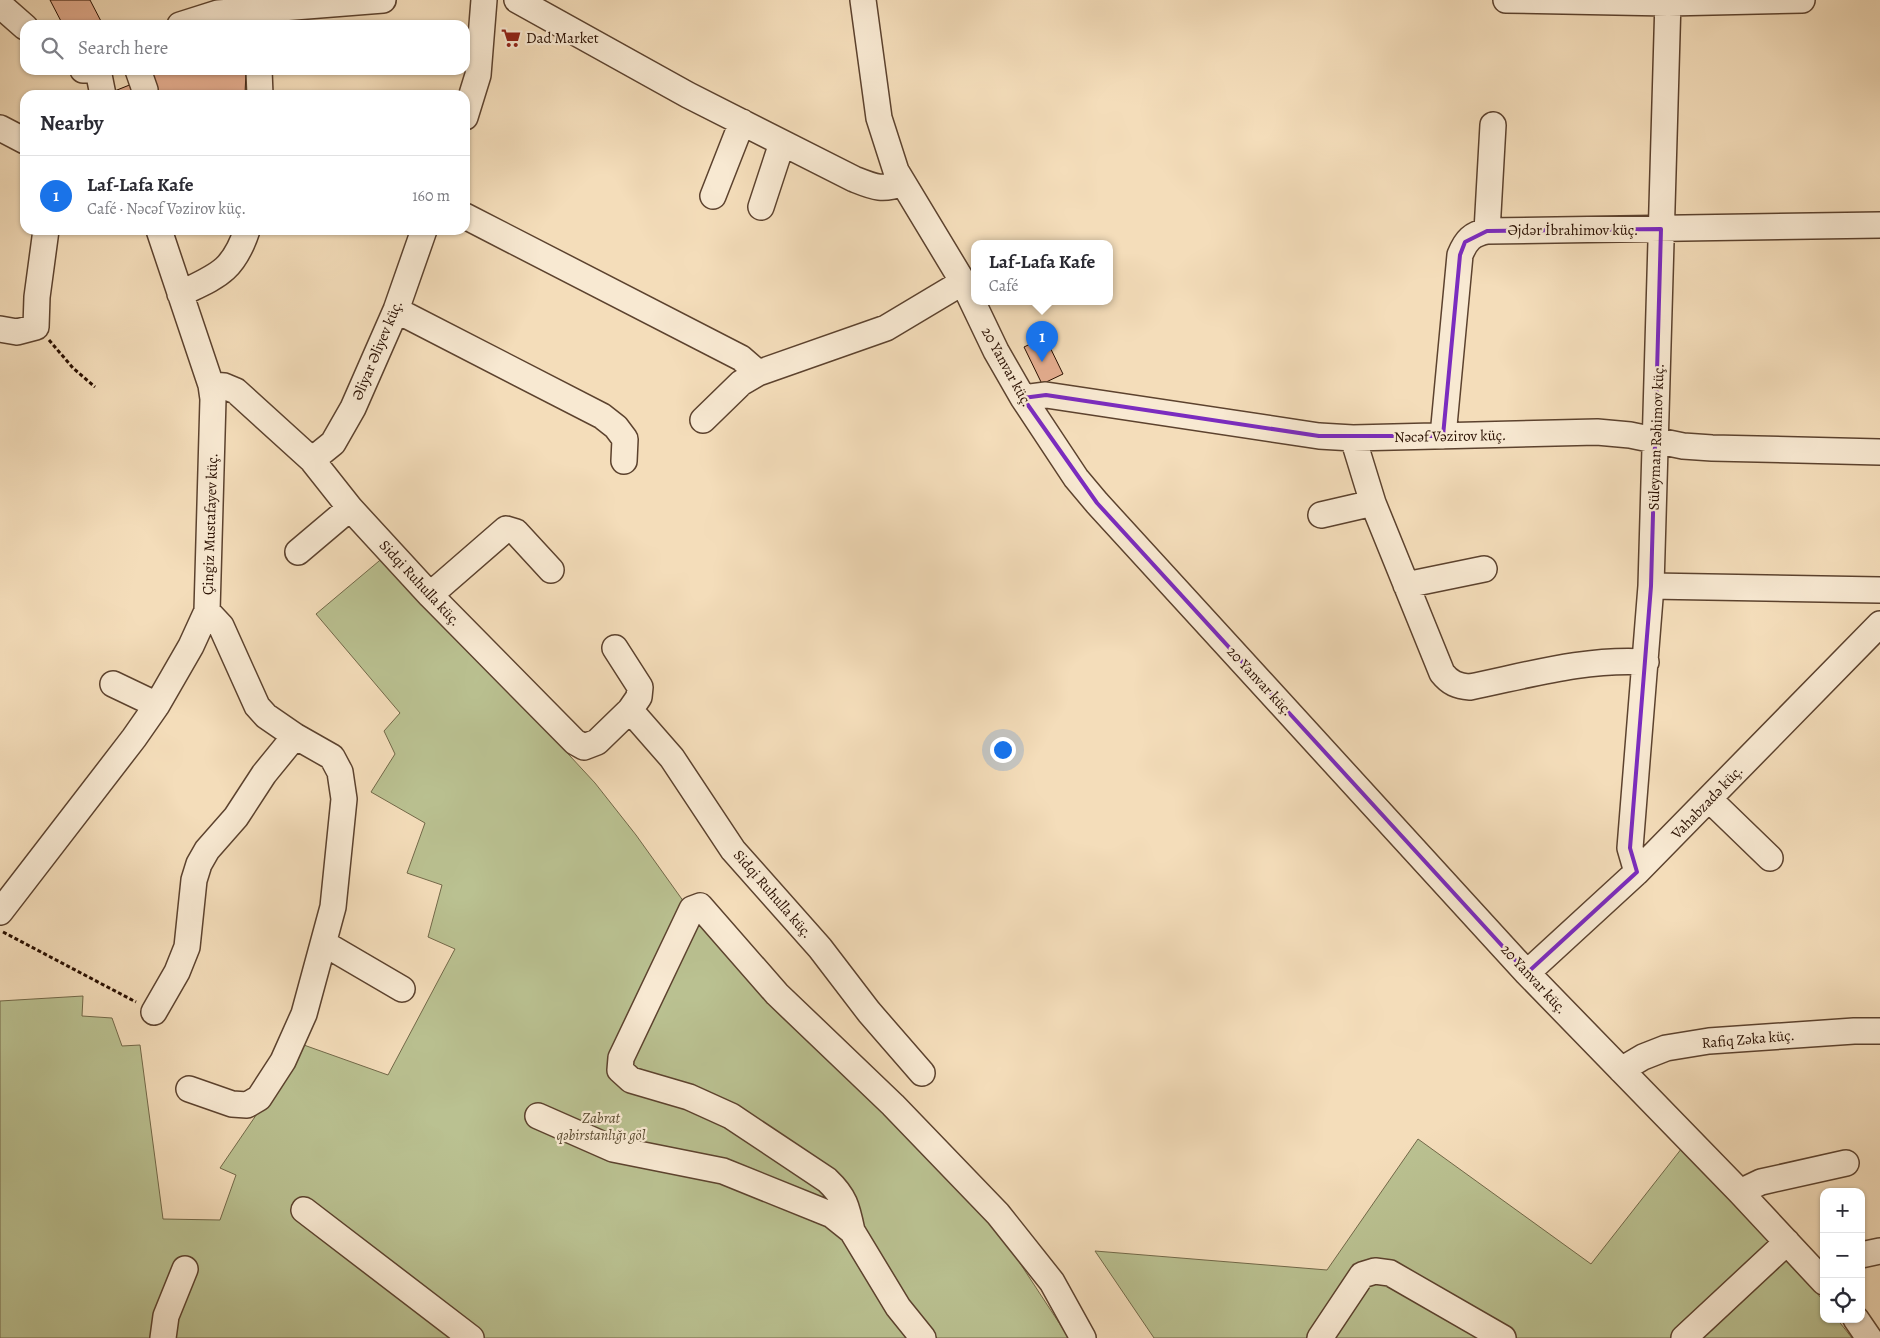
<!DOCTYPE html>
<meta charset="utf-8">
<style>
:root{--surface:#fff;--page:#f7f7f7;--text:#2b2b33;--muted:#7c7c81;--line:#e1e1e2;--accent:#1a73e8}
body{margin:0;font-family:Alegreya,serif;background:var(--page);color:var(--text)}
.controls{position:absolute;right:15px;bottom:15px;display:grid;overflow:hidden;border-radius:10px;box-shadow:0 1px 4px #0004}
.controls button{width:45px;height:45px;display:grid;place-items:center;padding:0;border:0;border-bottom:1px solid var(--line);background:var(--surface);color:var(--text);font:25px sans-serif}
.you{position:absolute;left:1002px;top:749px;width:18px;height:18px;margin:-12px;border:4px solid #fff;border-radius:50%;background:#1a73e8;box-shadow:0 0 0 8px #1a73e833}
.badge{display:grid;place-items:center;width:32px;height:32px;border-radius:50%;background:var(--accent);color:#fff;font-size:16px;font-weight:700}
.pin{position:absolute;translate:-50% -41px;filter:drop-shadow(0 1px 2px #0008)}
.pin::after{content:'';position:absolute;top:26px;width:18px;height:15px;background:inherit;clip-path:polygon(0 0,100% 0,50% 100%)}
.popup{position:absolute;left:971px;top:240px;width:142px;height:65px;box-sizing:border-box;display:grid;place-content:center;border-radius:10px;background:var(--surface);filter:drop-shadow(0 1px 4px #0005);font-size:16px;white-space:nowrap;color:var(--muted)}
.popup b{font-size:19px;color:var(--text)}
.popup::after{content:'';position:absolute;left:50%;top:100%;margin-left:-10px;border:10px solid transparent;border-top-color:var(--surface)}
.list{margin:0;padding:0;list-style:none}
h2{display:flex;justify-content:space-between;align-items:center;height:65px;margin:0;padding:0 20px;font-size:21px}
h2 small{font-size:16px;font-weight:400;color:var(--muted)}
.list li{display:grid;grid-template-columns:32px 1fr auto;gap:15px;align-items:center;box-sizing:border-box;height:80px;padding:0 20px;border-top:1px solid var(--line)}
.list b{display:block;font-size:19px;white-space:nowrap}
.list p{margin:0;font-size:16px;white-space:nowrap;color:var(--muted)}
.list em{font-size:16px;font-style:normal;color:var(--muted)}
.icon{flex:none;width:28px;height:28px;fill:none;stroke:currentColor;stroke-width:2;stroke-linecap:round;stroke-linejoin:round}
.map{position:relative;flex:none;width:1880px;height:1338px;overflow:hidden}
.search{position:absolute;background:var(--surface);box-shadow:0 1px 4px #0004;left:20px;top:20px;width:450px;height:55px;display:flex;align-items:center;gap:12px;box-sizing:border-box;padding:0 18px;border-radius:15px;color:var(--muted);font-size:19px}
.panel{position:absolute;background:var(--surface);box-shadow:0 1px 4px #0004;left:20px;top:90px;width:450px;height:145px;border-radius:15px}
.map>svg:first-child{display:block}
</style>
<div class="map">
<svg width="1880" height="1338" viewBox="0 0 1880 1338">
<rect width="100%" height="100%" fill="#f4ddba"/>
<filter id="stains"><feTurbulence type="fractalNoise" baseFrequency=".004" numOctaves="4"/><feColorMatrix values="0 0 0 0 .2 0 0 0 0 .09 0 0 0 0 .02 0 0 0 .5 -.17"/></filter>
<radialGradient id="worn" r=".72"><stop offset=".6" stop-color="#630" stop-opacity="0"/><stop offset="1" stop-color="#630" stop-opacity=".3"/></radialGradient>
<path fill="#bac191" stroke="#726848" d="M385,556l210,227 41,52 68,95 289,292 76,116h-1069v-337l83,-5 -1,20 30,2 10,28 18,-1 23,174 57,1 16,-45 -16,-7 69,-101 12,-23 87,31 67,-126 -27,-12 14,-52 -35,-12 18,-50 -54,-31 24,-38 -11,-23 16,-18 -84,-99z
M1418,1139l173,125 91,-116 108,110 34,44v17h13l15,19h-698l-59,-87 232,19z"/>
<path fill="#e4ad8f" stroke="#290f00" d="M50,0h40l13,25h-40z
M170,70h76l-1,25h-88l-6,-24z
M132,84l5,11h-24l-1,-3z
M1045,337l18,37 -21,10 -18,-37z"/>
<g fill="none" stroke-linecap="round" stroke-linejoin="round">
<defs>
<path id="minor" d="M517,0l171,95 166,84c20,8 28,12 49,4
M863,0l16,118 17,53 67,111 33,69 27,47 53,80 21,25 430,470 213,219 84,90
M1506,0l162,3 134,-3
M0,5l25,22
M180,25l38,-12 165,-13
M83,70h15l5,25
M138,70l7,20
M259,70l1,25
M465,117l13,-42 6,-75
M0,128l25,13
M713,196l29,-74
M761,207l21,-64
M465,216l276,142 17,15
M1487,231l6,-106
M180,294c37,-18 53,-22 67,-64
M396,310l206,106 14,11 9,12 -1,22
M0,329l17,3 19,-5 1,-30 9,-67
M211,385l13,1 12,5 76,69 38,48 80,87 145,147 9,5 13,-5 33,-32 42,48 61,92 87,98 49,64 53,61
M1023,398l23,-3 273,41 34,2 244,-6 33,3 53,11 29,2 168,4
M703,420l38,-37 17,-10 128,-45 77,-46
M1443,436l17,-181c6,-15 12,-21 27,-24l393,-6
M1353,438l20,65 69,170c8,10 15,13 28,14 59,-12 116,-29 176,-25
M312,460l21,-17 20,-35 43,-98 28,-80
M1321,515l52,-12
M298,552l52,-44
M1406,585l78,-16
M1651,586l229,4
M430,595l76,-66 10,3 35,38
M615,648l25,39 -1,10 -9,13
M113,684l44,21
M1709,799l61,59
M1637,872l-7,-24 21,-262 17,-586
M0,912l134,-174 23,-33 34,-59 16,-35 6,-212 -2,-14 -52,-155
M325,944l77,45
M1527,973l110,-101 243,-248
M154,1012l23,-40 10,-25 7,-67 5,-16 8,-14 29,-33 28,-43 31,-38
M1621,1070l22,-13 23,-9 43,-7 145,-10h26
M189,1089l43,15 15,1 12,-7 24,-37 21,-47 29,-107 11,-108 -4,-27 -8,-15 -37,-21 -29,-20 -9,-10 -36,-80 -14,-15
M538,1116l75,33 110,22 109,44 20,16 46,76 25,31
M1740,1192l21,-10 85,-19
M304,1210l167,128
M852,1231c-5,-24 -7,-34 -25,-51l-96,-64 -42,-19 -58,-17 -11,-10 1,-12 71,-149 8,-3 77,88 116,111 105,109 54,68 31,56
M1861,1255l19,-4
M1856,1319l13,19
M163,1338l3,-22 19,-47
M1320,1338l42,-63 13,-4 15,2 113,65
M1684,1338l103,-96"/>
</defs>
<use href="#minor" stroke="#5c422e" stroke-width="28"/>
<path stroke="#290f00" stroke-width="3" stroke-dasharray="4 2.5" stroke-linecap="butt" d="M49,340l24,28 22,19
M3,932l133,70"/>
<use href="#minor" stroke="#f8e9d2" stroke-width="25"/>
</g>
<path fill="none" stroke="#7b2cbf" stroke-width="4" stroke-linejoin="round" d="M1661,229l-10,357 -21,262 7,24 -110,101 -430,-470 -74,-105 23,-3 273,41h124l17,-181 5,-13 22,-11z"/>
<defs>
<symbol id="supermarket-bare" viewBox="-9 -9 18 18"><path d="M-6-5.5h2.5l.6 2H6L4.5 2H-2.5L-4.4-4H-6ZM-1.5 3.2a1.3 1.3 0 1 0 .1 0ZM3 3.2a1.3 1.3 0 1 0 .1 0Z" fill="#8f2418" stroke="#f8e9d2" stroke-width="2.5" paint-order="stroke"/></symbol>
</defs>
<g fill-rule="evenodd">
<use href="#supermarket-bare" x="497" y="24" width="28" height="28"/>
</g>
<g text-anchor="middle" stroke-width="4.5" stroke-linejoin="round" paint-order="stroke">
<g font-size="15" fill="#290f00" stroke="#f8e9d2" text-anchor="start">
<text x="526" y="43">Dad Market</text>
</g>
<g font-size="15" fill="#290f00" stroke="#f8e9d2">
<text x="1573" y="235">Əjdər İbrahimov küç.</text>
<text transform="translate(377 350) rotate(-67)" y="5">Əliyar Əliyev küç.</text>
<text transform="translate(1007 367) rotate(61)" y="5">20 Yanvar küç.</text>
<text transform="translate(1450 436) rotate(-1)" y="5">Nəcəf Vəzirov küç.</text>
<text transform="translate(1656 437) rotate(-88)" y="5">Süleyman Rəhimov küç.</text>
<text transform="translate(210 524) rotate(-88)" y="5">Çingiz Mustafayev küç.</text>
<text transform="translate(420 583) rotate(47)" y="5">Sidqi Ruhulla küç.</text>
<text transform="translate(1260 681) rotate(47)" y="5">20 Yanvar küç.</text>
<text transform="translate(1707 802) rotate(-46)" y="5">Vahabzadə küç.</text>
<text transform="translate(773 894) rotate(49)" y="5">Sidqi Ruhulla küç.</text>
<text transform="translate(1534 979) rotate(47)" y="5">20 Yanvar küç.</text>
<text transform="translate(1748 1039) rotate(-5)" y="5">Rafiq Zəka küç.</text>
</g>
<g font-size="15" font-style="italic" fill="#5c4d33" stroke="#f8e9d2">
<text x="601" y="1123">Zabrat<tspan x="601" dy="17">qəbirstanlığı göl</tspan></text>
</g>
</g>
<rect width="100%" height="100%" filter="url(#stains)"/>
<rect width="100%" height="100%" fill="url(#worn)"/>
</svg>
<div class="controls">
<button>+</button>
<button>−</button>
<button><svg class="icon" aria-label="locate" viewBox="0 0 24 24"><circle cx="12" cy="12" r="6"/><path d="M12 2v4M12 18v4M2 12h4M18 12h4"/></svg></button>
</div>
<div class="you"></div>
<div class="pin badge" style="left:1042px;top:362px">1</div>
<div class="popup"><b>Laf-Lafa Kafe</b>Café</div>
<div class="search"><svg class="icon" aria-label="search" viewBox="0 0 24 24"><circle cx="10" cy="10" r="6"/><path d="M15 15l6 6"/></svg>Search here</div>
<section class="panel">
<h2>Nearby<small></small></h2>
<ul class="list">
<li><span class="badge">1</span><div><b>Laf-Lafa Kafe</b><p>Café · Nəcəf Vəzirov küç.</p></div><em>160 m</em></li>
</ul>
</section>
</div>
